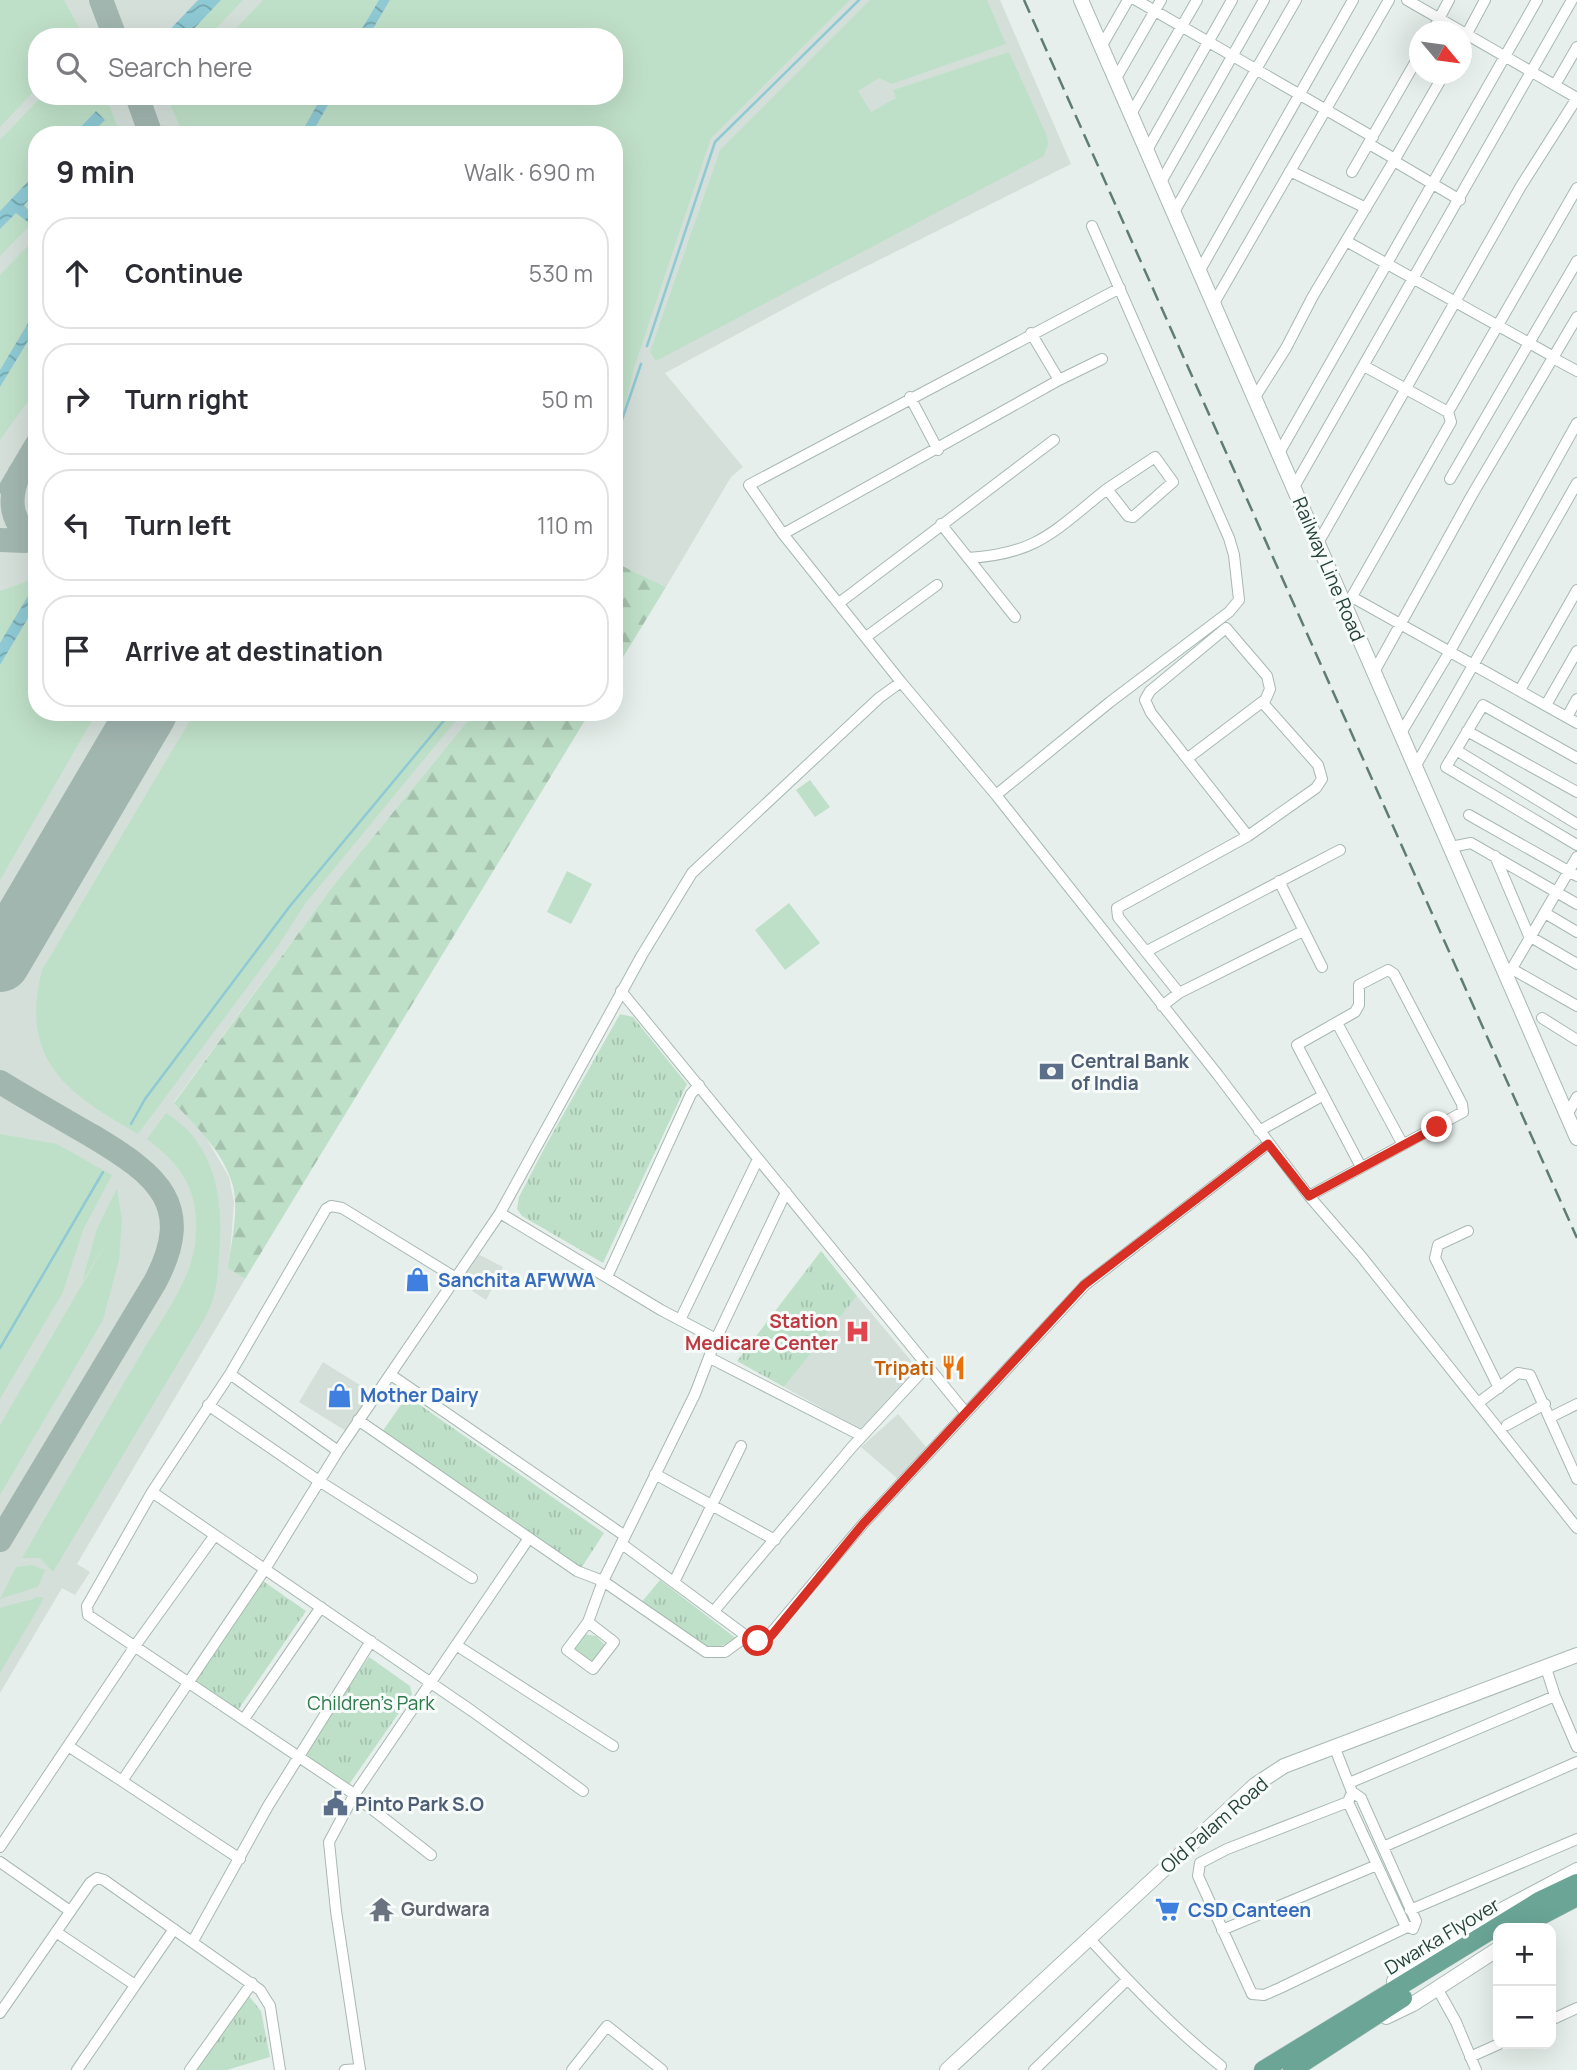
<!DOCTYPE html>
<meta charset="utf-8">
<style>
:root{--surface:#fff;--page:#f2f2f3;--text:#2b2b33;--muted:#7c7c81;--line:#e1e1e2}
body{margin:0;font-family:Manrope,sans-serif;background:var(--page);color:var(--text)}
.controls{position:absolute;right:21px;bottom:21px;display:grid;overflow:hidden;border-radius:14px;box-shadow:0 7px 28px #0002}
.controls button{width:63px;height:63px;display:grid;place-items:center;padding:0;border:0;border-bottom:2px solid var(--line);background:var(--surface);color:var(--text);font:35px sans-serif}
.compass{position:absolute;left:1409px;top:21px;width:63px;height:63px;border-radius:50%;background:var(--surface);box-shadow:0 7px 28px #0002;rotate:119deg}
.stop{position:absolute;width:21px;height:21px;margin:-16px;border:5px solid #d93025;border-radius:50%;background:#fff}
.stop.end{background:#d93025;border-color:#fff;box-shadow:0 2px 7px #0008}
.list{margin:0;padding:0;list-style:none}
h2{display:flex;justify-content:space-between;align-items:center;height:91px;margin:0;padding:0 28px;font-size:30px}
h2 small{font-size:23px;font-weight:400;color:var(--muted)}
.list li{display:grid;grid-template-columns:46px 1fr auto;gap:21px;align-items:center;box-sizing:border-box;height:112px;margin:0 14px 14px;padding:0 14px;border:2px solid var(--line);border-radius:28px}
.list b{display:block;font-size:26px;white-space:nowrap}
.list em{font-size:23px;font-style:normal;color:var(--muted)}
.icon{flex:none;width:38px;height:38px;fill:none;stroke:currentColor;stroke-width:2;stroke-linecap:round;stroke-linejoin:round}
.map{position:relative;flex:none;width:1577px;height:2070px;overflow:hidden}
.search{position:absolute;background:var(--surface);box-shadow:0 7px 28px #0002;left:28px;top:28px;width:595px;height:77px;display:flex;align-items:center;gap:18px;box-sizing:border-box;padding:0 24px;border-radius:28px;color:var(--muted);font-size:26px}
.panel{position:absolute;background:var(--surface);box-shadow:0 7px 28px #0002;left:28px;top:126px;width:595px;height:595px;border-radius:28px}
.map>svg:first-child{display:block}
</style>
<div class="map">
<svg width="1577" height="2070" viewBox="0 0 1577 2070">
<defs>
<pattern id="forest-firs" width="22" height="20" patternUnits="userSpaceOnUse" patternTransform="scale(1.75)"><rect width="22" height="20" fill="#bfe0c8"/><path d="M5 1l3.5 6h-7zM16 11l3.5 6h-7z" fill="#a4c1ad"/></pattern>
<pattern id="park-tufts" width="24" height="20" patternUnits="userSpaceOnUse" patternTransform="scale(1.75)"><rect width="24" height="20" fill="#bfe0c8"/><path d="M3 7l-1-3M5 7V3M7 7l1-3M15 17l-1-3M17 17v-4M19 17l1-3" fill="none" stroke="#a4c1ad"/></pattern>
<pattern id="water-waves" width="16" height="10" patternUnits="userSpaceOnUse" patternTransform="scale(1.75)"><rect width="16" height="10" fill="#8ec9d4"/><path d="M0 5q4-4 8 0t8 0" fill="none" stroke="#74a5ad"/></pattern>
</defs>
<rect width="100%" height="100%" fill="#e6efeb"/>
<path fill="#d4dfda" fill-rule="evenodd" d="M0,0h1000l71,164 -248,124 -158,85 78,94 -12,10 -65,110 -52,-25v-427h-577v577h438l-142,174 -159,216 30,32 25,43 5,25 -5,66 16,11 -168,285 13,8 -15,23 -13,-7 -62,105zM37,37h577v59h-577z
M478,1254l25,13 -17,33 -27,-18z
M857,1296l61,73 -55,62 -79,-44z
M323,1362l48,30 -25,39 -47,-29z
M898,1414l29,34 -28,32 -38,-33z"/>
<path fill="#bfe0c8" d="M0,0h64l20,37h-47v51l-37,39z
M221,0h22l-35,37h-22z
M263,0h116l-22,37h-129z
M390,0h460l-139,138 -77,230 -20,84v-317h-303l22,-39h281v-59h-246z
M870,0h117l19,44 -114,40 -13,-6 -21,13 13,21 25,-14 -3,-8 116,-38 38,84 1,8 -4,12 -388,205 -6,-9 70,-202z
M42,96h64l13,35 -3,4h-26l14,-15 -8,-9 -23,24h-36v37l-37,39v-71z
M171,96h151l-22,39h-116l-16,-35z
M37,191v27l-37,38v-27l16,-16 17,5 -9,-13z
M37,236v72l-37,62v-95z
M37,326v63l-37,51v-53z
M28,581h9v10l-5,-2 -32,54v-52z
M37,603v109h60l-97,168v-215z
M195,712h268l-158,192 -27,42 -140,188c-71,-41 -119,-73 -96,-164z
M810,780l20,27 -15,10 -19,-27z
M567,871l25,13 -21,40 -24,-12z
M789,903l31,40 -35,27 -30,-40z
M166,1113c51,31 58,89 53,143 -1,22 -3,42 -14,62l-152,254 -13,-14h-18c39,-68 79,-136 119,-204 19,-33 49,-71 54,-110 6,-50 -10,-76 -48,-105z
M0,1134l57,10 55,31 -29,55 -20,62 -63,107z
M117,1188l5,32 -3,40 -16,60 -103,175v-70l107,-183 -25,40 15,-53z
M32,1565l13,5 -7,17 -38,12 16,-32z
M37,1597h6l-1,5 -42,71v-65c13,-5 27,-6 37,-11z
M582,1634l14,2 9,9 -13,22 -20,-16z"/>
<path fill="url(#forest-firs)" d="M614,562l52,25 -52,85z
M475,712h115l-345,567 -17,-11c3,-25 11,-57 5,-82 -9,-33 -36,-59 -59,-83l159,-217z"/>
<path fill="url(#park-tufts)" d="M620,1014l13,3 54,67 -84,179 -81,-47 -5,-7 2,-12 27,-52z
M821,1251l36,45 -73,91 -47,-26z
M407,1396l197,137 -24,37 -198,-138z
M660,1580l77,59 -27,12 -70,-47z
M263,1581l43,30 -68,99 -46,-31z
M369,1657l41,29 2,8 -64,92 -46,-31z
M248,1995l13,16 9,46 -43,13h-33z"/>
<path fill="url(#water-waves)" d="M198,0h23l-35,37h-23z
M379,0h11l-22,37h-11z
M322,96h11l-22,39h-11z
M96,111l9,9 -15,15h-17z
M37,172v19l-13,14 10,13 -5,5 -13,-10 -16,16v-18z
M37,308v18l-37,61v-17z
M32,589l5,2v12l-37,62v-22z"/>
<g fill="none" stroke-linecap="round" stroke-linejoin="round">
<path stroke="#8ec9d4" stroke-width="2.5" d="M647,346l68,-204 144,-142
M614,443l27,-79
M131,1124l14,-25 145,-193 161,-194
M0,1348l103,-176"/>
<path stroke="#a2b6b0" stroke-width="24" d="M101,0l14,37
M137,96l14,39
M19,474c-12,27 -8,51 18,68
M11,488l26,-44
M0,540l25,1
M0,1082c31,19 63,37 94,55 63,38 102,68 61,145l-155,258"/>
<path stroke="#a2b6b0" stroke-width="60" d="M0,962l147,-250"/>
<defs>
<path id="minor" d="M1136,0l237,137
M1407,0l170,98
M1432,32l17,-32
M1462,43l23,-43
M1101,47l27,-47
M1115,80l46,-80
M1555,85l22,-38
M1131,114l66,-114
M1147,150l85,-150
M1395,159l49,-85
M1394,161l66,39
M1290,171l76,37
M1352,172l68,-118
M1161,182l103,-182
M1174,212l122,-212
M1346,241l183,102 -79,136
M1200,270l153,-270
M1120,288l-371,197 34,49 118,148 95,113 222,280 91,121 52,60 216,272
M1214,303l175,-303
M1031,333l28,47
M1554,357l-25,-14 48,-82
M1553,358l24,13
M1364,366l84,46
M910,397l28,53
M1255,397l31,-49 27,-52 82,-137 -26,-15
M1279,453l258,-453
M1294,487l278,-487
M941,524l74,93
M783,534l276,-154 43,-21
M1318,543l203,-357 56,-88
M968,558c70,-4 87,-28 139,-69l21,27 5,1 40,-35 -18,-25 -48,32
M1352,597l225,126
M839,603l215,-163
M1346,607l105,-185 -3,-10 129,-224
M866,637l71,-52
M1374,672l98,-177 105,-178
M1520,690l57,-100
M1546,705l31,-54
M1567,717l10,-18
M1467,731l110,61
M1401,733l49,-82 127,-228
M1456,750l121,74
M1577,758l-94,-53 -37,62 131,78
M1415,767l162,-284
M996,795l114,-93 119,-90 10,-12 -5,-45 -5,-17 -137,-312
M1469,815l108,61
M1248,836l-97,-123 -6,-13 5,-9 76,-63 41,48 3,13 -6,14
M1451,847l20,-4 106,61
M1495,856l34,80 48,28
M1279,881l43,86
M1545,913l32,19
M1147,951l193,-101
M1512,969l65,37
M1507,977l70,-120
M621,991l345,422
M1179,993l-61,-76 -1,-9 131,-72 68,-48 6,-9 -4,-14 -56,-63 -74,56
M1162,1006l17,-13 124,-62
M1542,1018l35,22
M1337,1023l66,122
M1567,1115l10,-18
M1259,1131l63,-35
M1309,1196l154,-84 -1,-8 -68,-130 -6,-4 -29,15v20l-4,7 -58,33 64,122
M500,1213l161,97 55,29
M1468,1231l-30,14 -3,13 64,130
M607,1277l84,-183 8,-9
M680,1320l78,-161
M710,1358l152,78
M230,1374l96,-165 5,-3 11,2 114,70
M391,1375l234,161
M1478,1403l40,-30 12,2 47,104
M208,1405l111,76 153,97
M1551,1417l26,-13
M358,1420l219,151 26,10 103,71h19l22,-16
M1507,1425l38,-21
M655,1474l120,66
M152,1492l-65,114 1,9 266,179
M622,1544l127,94 17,1 97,-115 222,-239 183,-141
M675,1580l66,-134
M714,1611l138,-164 75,-81
M588,1622l26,20 -21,27 -26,-19 21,-28 15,-41 92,-187 21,-55 70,-147
M456,1645l157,101
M1546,1668l9,28
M244,1719l77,-112
M68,1746l54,35 143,-212 73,-118
M1334,1746l18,46 9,6 55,123 -3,8 -8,-4 -57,-123 4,-10
M122,1781l118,78
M1349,1783l206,-87 22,51
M583,1791l-111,-80 -320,-219 78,-118 108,77 162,-238 142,-258 50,-82 187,-175 22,-16
M354,1795l77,60
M1348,1802l-121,47 -27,14 -2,13 54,118 12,1 16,-7 127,-61
M0,1847l135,-201 80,-111
M1383,1847l194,-85
M0,1862l70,49
M1410,1910l167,-71
M1222,1930l155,-65
M56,1932l79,53
M1089,1938c41,45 84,90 132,128
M193,1941l75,-135 103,-165
M1437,1988l19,34 20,48
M0,2013l90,-130 7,-5 7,2 156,110 10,16 10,64
M1551,2020l26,-12
M1470,2057l29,-13
M77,2070l97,-141
M190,2070l62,-87
M345,2070l15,-1
M360,2070l-24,-159 -7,-69 25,-47 175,-257
M572,2070l35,-44 55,44
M1034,2070l93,-90"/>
<path id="tertiary" d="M1081,0l496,1138
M1394,1981l104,-69 79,-42
M1386,2017l27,-13 85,-55
M947,2070l308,-285 29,-19 293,-111"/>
<path id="primary" d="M1518,1928l59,-31
M1263,2070l276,-169 38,-18
M1292,2070l111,-72"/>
</defs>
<use href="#minor" stroke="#a8b8b2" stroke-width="12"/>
<use href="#tertiary" stroke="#a8b8b2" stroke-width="16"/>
<use href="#primary" stroke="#c2cac8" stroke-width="19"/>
<use href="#minor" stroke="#fff" stroke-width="10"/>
<use href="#tertiary" stroke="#fff" stroke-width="14"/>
<use href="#primary" stroke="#6aa596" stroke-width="18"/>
<path stroke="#5f7d75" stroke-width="2.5" stroke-dasharray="14 7" stroke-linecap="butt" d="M1024,0l553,1238"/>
</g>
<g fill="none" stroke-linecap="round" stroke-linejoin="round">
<path stroke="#d93025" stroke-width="9" d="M758,1641l13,-5 92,-112 221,-239 184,-141 41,52 128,-69"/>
</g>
<defs>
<symbol id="bank-bare" viewBox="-9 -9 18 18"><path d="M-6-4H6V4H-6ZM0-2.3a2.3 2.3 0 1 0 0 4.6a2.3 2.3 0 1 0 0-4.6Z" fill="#5c6f8a" stroke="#f7fbf9" stroke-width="2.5" paint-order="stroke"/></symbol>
<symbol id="shop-bare" viewBox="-9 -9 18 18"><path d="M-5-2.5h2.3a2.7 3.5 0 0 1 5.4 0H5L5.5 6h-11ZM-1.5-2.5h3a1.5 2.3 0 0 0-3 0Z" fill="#3f7fe0" stroke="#f7fbf9" stroke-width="2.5" paint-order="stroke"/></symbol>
<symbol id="hospital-bare" viewBox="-9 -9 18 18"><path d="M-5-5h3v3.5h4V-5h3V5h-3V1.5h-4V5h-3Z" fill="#e0444e" stroke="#f7fbf9" stroke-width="2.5" paint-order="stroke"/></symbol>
<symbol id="restaurant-bare" viewBox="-9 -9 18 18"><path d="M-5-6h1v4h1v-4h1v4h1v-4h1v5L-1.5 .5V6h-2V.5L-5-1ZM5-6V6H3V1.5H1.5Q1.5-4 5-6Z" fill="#e8710a" stroke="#f7fbf9" stroke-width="2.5" paint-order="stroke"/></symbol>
<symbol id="civic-bare" viewBox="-9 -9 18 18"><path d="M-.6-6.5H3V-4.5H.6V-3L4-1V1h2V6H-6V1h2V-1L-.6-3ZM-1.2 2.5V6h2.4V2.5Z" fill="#5c6f8a" stroke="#f7fbf9" stroke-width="2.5" paint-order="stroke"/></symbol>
<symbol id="temple-bare" viewBox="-9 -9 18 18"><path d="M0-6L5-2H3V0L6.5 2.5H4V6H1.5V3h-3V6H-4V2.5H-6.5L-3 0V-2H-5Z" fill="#6b7280" stroke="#f7fbf9" stroke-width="2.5" paint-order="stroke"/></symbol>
<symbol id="supermarket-bare" viewBox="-9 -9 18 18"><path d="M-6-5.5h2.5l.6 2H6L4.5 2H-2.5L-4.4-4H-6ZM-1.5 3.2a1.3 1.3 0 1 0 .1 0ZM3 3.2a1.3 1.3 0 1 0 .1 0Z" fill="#3f7fe0" stroke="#f7fbf9" stroke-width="2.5" paint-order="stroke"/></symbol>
</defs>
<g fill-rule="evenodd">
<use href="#bank-bare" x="1034" y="1054" width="35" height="35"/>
<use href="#shop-bare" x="400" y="1262" width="35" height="35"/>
<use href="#hospital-bare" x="840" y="1314" width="35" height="35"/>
<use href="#restaurant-bare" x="936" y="1350" width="35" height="35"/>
<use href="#shop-bare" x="322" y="1378" width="35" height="35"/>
<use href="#civic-bare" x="318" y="1786" width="35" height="35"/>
<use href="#temple-bare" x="364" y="1892" width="35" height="35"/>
<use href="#supermarket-bare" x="1150" y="1892" width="35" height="35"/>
</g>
<g text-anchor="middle" stroke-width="6" stroke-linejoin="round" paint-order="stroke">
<g font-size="19" fill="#24423a" stroke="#f7fbf9">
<text transform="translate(1329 569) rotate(67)" y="7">Railway Line Road</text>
<text transform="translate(1214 1825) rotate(-41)" y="7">Old Palam Road</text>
<text transform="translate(1442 1936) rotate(-31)" y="7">Dwarka Flyover</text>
</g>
<g font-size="19" font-weight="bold" fill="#4e5e75" stroke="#f7fbf9" text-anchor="start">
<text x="1071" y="1068">Central Bank<tspan x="1071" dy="22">of India</tspan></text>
<text x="355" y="1811">Pinto Park S.O</text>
</g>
<g font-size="19" font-weight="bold" fill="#366cbe" stroke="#f7fbf9" text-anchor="start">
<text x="438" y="1287">Sanchita AFWWA</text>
<text x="360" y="1402">Mother Dairy</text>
<text x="1188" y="1917">CSD Canteen</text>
</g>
<g font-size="19" font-weight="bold" fill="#be3a42" stroke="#f7fbf9" text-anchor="end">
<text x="838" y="1328">Station<tspan x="838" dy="22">Medicare Center</tspan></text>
</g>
<g font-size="19" font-weight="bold" fill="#c56008" stroke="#f7fbf9" text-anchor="end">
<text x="934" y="1375">Tripati</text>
</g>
<g font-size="19" fill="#2d7a4b" stroke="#f7fbf9">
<text x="371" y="1710">Children's Park</text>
</g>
<g font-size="19" font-weight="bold" fill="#5b616d" stroke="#f7fbf9" text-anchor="start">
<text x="401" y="1916">Gurdwara</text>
</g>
</g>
</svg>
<div class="controls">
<button>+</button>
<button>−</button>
</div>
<svg class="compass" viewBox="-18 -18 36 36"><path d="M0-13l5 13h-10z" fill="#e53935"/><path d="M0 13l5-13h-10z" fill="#7c7c81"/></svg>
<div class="stop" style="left:758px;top:1641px"></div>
<div class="stop end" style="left:1437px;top:1127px"></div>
<div class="search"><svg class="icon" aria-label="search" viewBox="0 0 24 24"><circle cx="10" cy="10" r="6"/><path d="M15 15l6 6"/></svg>Search here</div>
<section class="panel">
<h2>9 min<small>Walk · 690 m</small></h2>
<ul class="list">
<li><svg class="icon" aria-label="ahead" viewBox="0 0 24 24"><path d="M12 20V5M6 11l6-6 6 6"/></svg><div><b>Continue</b></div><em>530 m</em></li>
<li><svg class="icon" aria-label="right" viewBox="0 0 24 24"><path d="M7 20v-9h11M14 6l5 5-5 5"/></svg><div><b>Turn right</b></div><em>50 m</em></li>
<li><svg class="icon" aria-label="left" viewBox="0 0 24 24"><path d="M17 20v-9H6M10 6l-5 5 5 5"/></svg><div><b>Turn left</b></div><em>110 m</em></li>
<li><svg class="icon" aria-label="arrive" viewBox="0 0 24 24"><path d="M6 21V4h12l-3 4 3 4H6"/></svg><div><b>Arrive at destination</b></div></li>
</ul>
</section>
</div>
